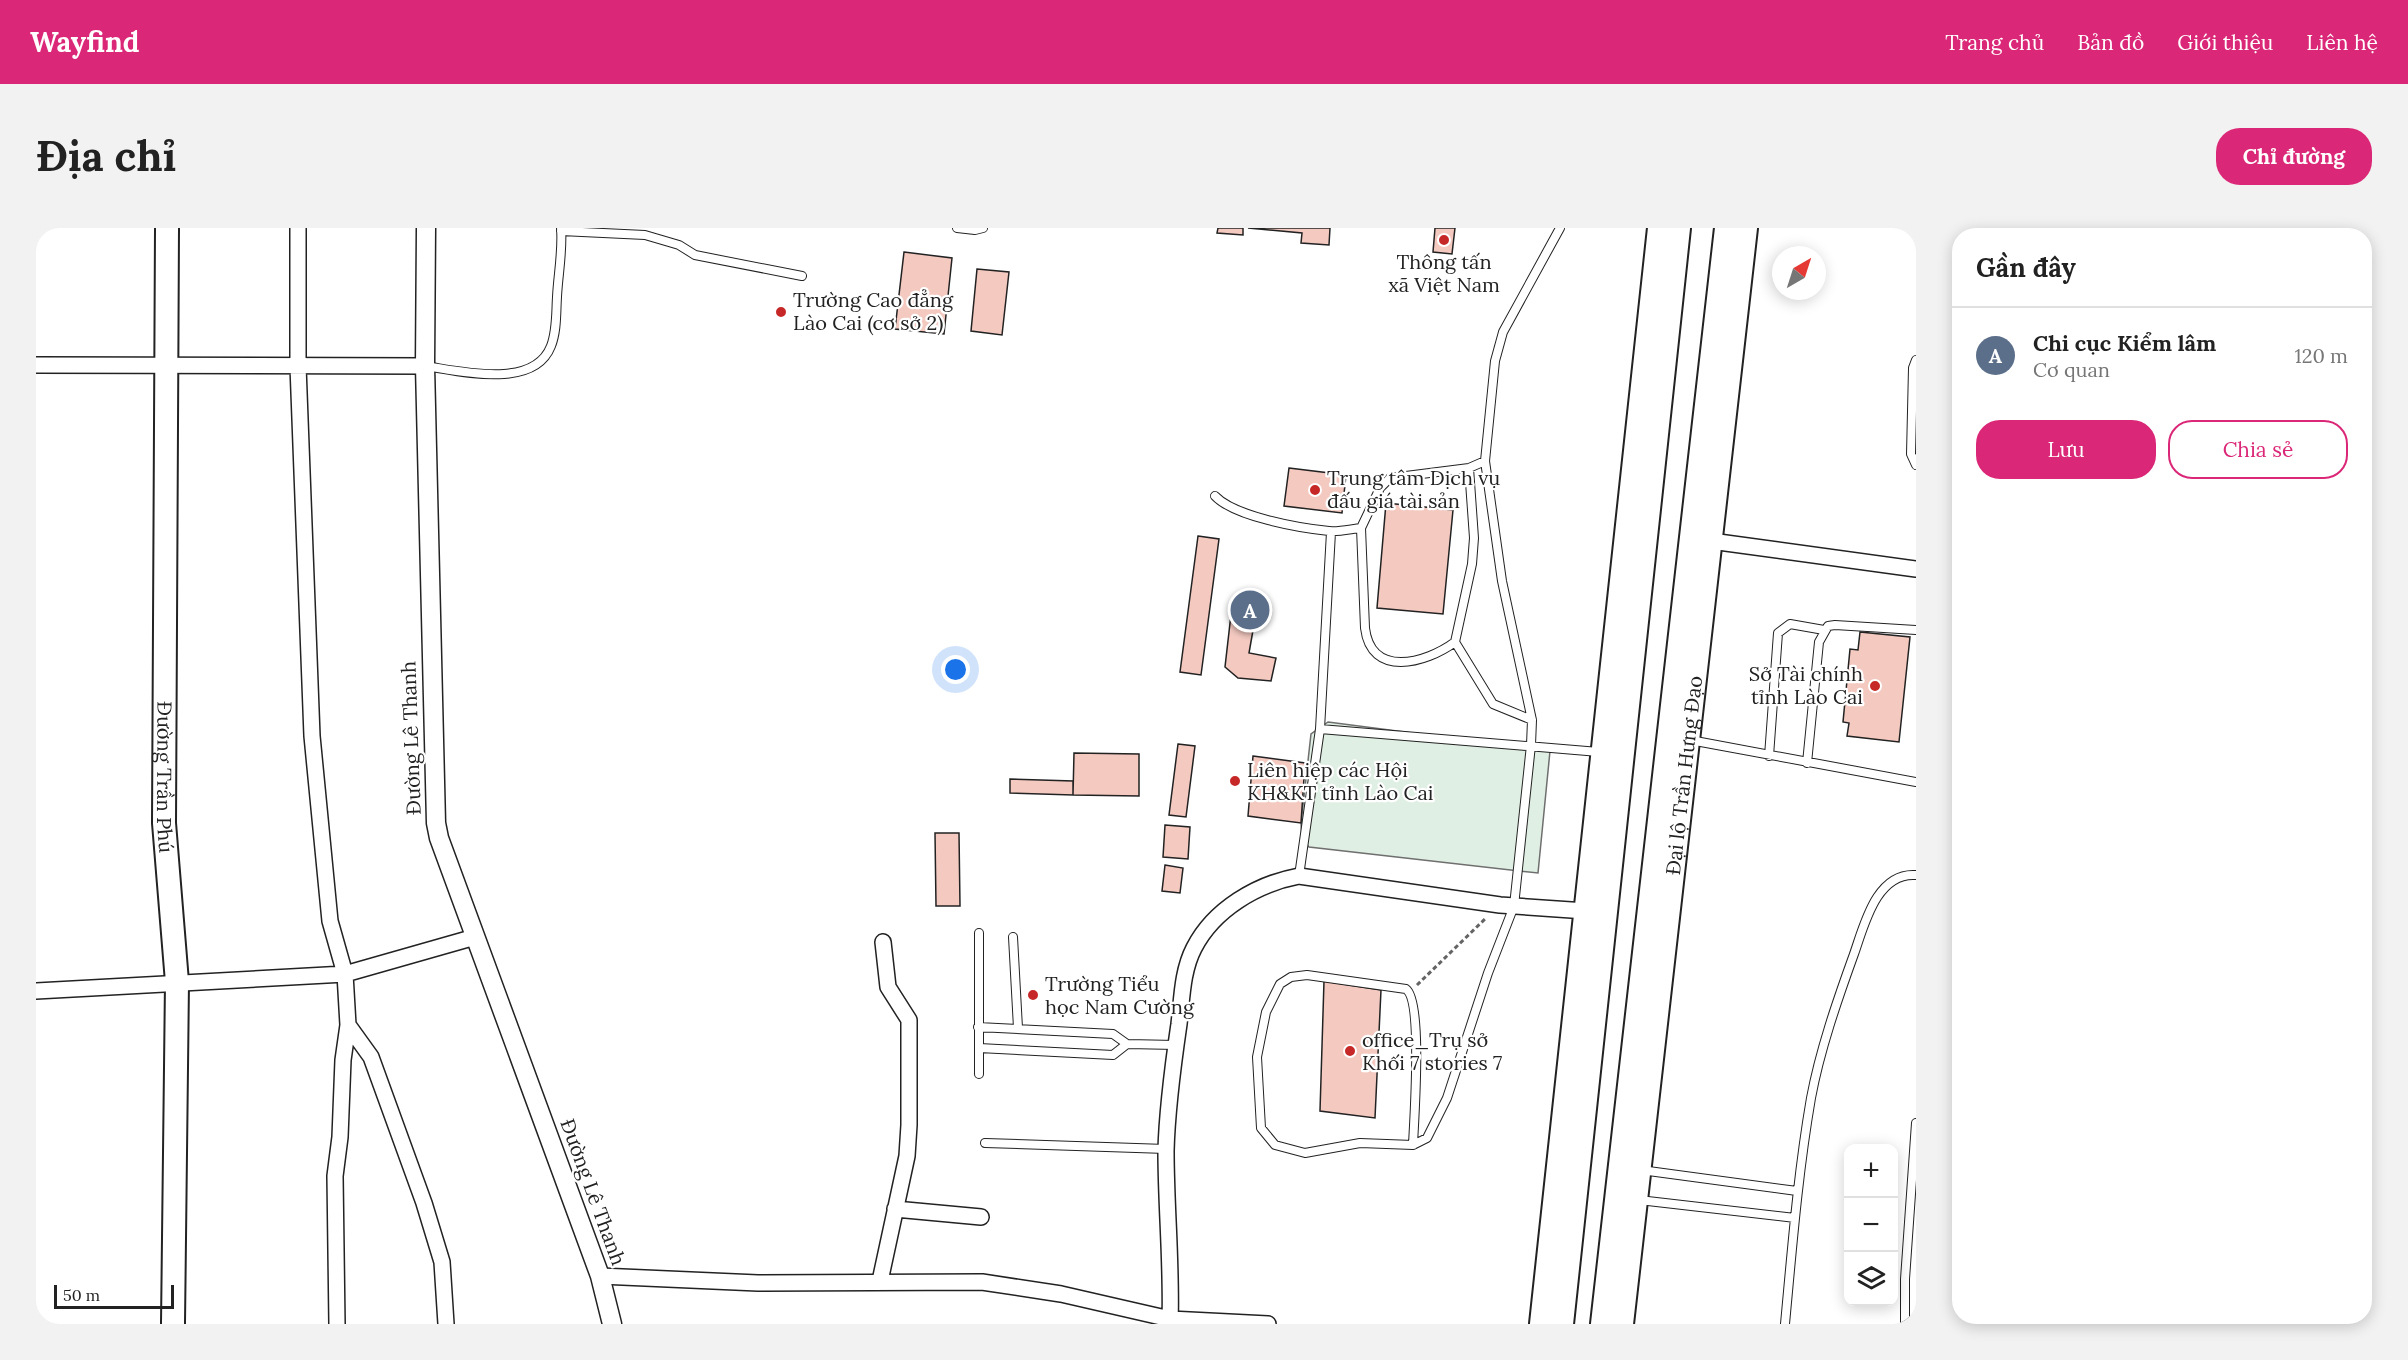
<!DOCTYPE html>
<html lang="vi">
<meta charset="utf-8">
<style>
:root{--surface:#fff;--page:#f2f2f2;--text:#222;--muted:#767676;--line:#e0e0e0;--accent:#db2777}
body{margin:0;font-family:Lora,serif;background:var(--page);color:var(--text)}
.controls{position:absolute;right:18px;bottom:18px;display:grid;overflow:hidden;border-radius:12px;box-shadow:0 3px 15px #0003}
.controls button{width:54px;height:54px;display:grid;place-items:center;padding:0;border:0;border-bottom:2px solid var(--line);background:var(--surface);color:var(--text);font:30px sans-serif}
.compass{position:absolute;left:1736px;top:18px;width:54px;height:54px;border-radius:50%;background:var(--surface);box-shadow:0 3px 15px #0003;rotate:39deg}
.scale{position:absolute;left:18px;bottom:15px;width:120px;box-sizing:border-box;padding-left:6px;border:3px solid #222;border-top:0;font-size:16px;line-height:21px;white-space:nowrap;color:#222;-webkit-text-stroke:4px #fff;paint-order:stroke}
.you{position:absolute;left:920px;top:442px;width:21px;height:21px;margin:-15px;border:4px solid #fff;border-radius:50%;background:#1a73e8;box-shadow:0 0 0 9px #1a73e833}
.badge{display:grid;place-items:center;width:39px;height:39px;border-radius:50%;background:var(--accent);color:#fff;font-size:20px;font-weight:700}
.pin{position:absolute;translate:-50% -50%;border:3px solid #fff;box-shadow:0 2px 6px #0006}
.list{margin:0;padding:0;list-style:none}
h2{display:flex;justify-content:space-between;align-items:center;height:78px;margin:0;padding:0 24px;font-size:26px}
h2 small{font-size:20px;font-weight:400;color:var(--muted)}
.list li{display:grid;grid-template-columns:39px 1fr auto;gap:18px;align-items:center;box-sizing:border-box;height:96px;padding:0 24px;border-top:2px solid var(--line)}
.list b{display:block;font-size:22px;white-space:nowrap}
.list p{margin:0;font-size:20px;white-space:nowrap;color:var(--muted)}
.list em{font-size:20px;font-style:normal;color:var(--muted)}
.actions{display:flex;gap:12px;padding:18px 24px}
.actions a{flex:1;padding:14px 0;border:2px solid var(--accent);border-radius:24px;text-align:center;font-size:21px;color:var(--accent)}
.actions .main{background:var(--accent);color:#fff}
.icon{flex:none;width:33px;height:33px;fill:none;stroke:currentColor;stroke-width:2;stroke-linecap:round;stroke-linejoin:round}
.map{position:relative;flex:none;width:1880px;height:1096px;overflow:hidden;border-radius:24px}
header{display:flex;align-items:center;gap:36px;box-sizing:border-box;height:84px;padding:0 30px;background:var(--accent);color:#fff}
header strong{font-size:28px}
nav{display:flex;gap:33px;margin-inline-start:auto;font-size:21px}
.intro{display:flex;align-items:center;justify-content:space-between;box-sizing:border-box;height:144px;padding:0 36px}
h1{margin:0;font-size:42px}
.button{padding:15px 27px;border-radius:24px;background:var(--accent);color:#fff;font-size:21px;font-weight:700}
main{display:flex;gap:36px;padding:0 36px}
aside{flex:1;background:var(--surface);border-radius:24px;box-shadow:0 3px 15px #0003}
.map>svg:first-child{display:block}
</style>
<header>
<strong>Wayfind</strong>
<nav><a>Trang chủ</a><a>Bản đồ</a><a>Giới thiệu</a><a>Liên hệ</a></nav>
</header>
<div class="intro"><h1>Địa chỉ</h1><a class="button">Chỉ đường</a></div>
<main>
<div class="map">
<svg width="1880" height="1096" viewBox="0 0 1880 1096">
<rect width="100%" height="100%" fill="#fff"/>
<path fill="#e0efe3" stroke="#6f6f6f" stroke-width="1.5" d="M1292,494l222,29 -12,122 -229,-26 -7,-8 -1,-16 10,-89z"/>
<path fill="#f3c9c0" stroke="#222" stroke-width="1.5" d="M1182,0h25v7l-26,-2z
M1212,0h82l-1,17 -28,-2 1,-10z
M1399,0h20l-3,26 -19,-2z
M868,24l48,6 -8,76 -49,-5z
M941,41l32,3 -7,63 -31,-4z
M1253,240l57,7 -4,38 -58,-7z
M1350,275l67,7 -10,104 -66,-6z
M1162,308l21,3 -18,136 -21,-3z
M1197,369l25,5 -9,51 27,5 -5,23 -33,-3 -13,-11z
M1824,404l50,5 -11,105 -52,-6 2,-13 -6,-1 7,-73 8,1z
M1142,516l17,2 -9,71 -17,-2z
M1038,525l65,1v42l-66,-1z
M1217,528l52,7 -4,60 -53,-7z
M974,551l63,2v14l-63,-2z
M1129,597l25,2 -2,32 -25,-2z
M899,605h24l1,73h-24z
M1129,637l18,3 -3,25 -18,-2z
M1288,753l57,9 -6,128 -55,-7z"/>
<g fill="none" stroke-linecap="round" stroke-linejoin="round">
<defs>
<path id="service" d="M921,0l18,2 8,-2
M525,3l84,4 34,10 16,10 107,21
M1880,132l-3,8 -2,86 5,11
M389,138c35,5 109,24 126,-20 6,-15 5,-34 6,-49 1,-22 6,-47 4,-69
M1179,268c20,21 85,32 114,35 10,1 22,-2 32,-3l19,-40 10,-10 79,-10 16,-7
M1325,300l4,100c6,50 60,36 90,14l17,-78 2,-26 -5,-70
M1419,414l38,62 39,16
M1284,501l279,23
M1654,512l226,42
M1733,528l9,-123 12,-9 34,6
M1771,535l12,-121 9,-16 7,-1 81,5
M1263,648l21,-147 11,-197
M977,709l5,91
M942,799l135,7 14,10 49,1
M943,820l134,7 14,-11
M943,846v-141
M949,915l181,6
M1377,917c1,-25 10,-144 -7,-156l-99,-14 -16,2 -11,7 -14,28 -9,45 4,71 14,17 30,8 55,-10 53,2 14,-7 20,-40 41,-125 26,-67 17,-161 1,-25 -30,-139 -17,-120 10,-100 8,-29 57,-104
M1605,942l156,21
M1603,972l156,18
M1749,1096c7,-75 13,-151 26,-226 9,-48 26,-97 43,-144 10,-28 22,-82 62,-79
M1869,1096v-45l11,-156"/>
<path id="minor" d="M262,0v138l14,370 18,185 15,53 3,51 -5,35 -3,77 -5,39 2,148
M0,137l389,1
M1675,313l205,28
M0,763l309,-17 130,-37
M312,797l23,32 53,146 18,59 4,62
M859,981l86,8
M564,1048l158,7 224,-1 79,12 109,25 98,5
M844,1053l27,-125 2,-31v-105l-21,-33 -5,-45
M1134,1096c2,-58 -4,-116 -4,-173 1,-42 7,-86 13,-127 3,-25 3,-53 15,-76 20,-39 63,-64 105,-72l201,29 86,6"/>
<path id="tertiary" d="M390,0l-1,138 11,457 3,15 161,438 12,48"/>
<g id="primary">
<path id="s1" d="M131,0l-3,595 13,159 -4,342"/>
<path d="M1505,1096l118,-1096"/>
<path d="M1526,1096l117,-1096"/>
<path d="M1566,1096l124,-1096"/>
<path id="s2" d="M1586,1096l124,-1096"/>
</g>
</defs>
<use href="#service" stroke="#222" stroke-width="10"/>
<use href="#minor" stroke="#222" stroke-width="18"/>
<use href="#tertiary" stroke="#222" stroke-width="21"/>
<use href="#primary" stroke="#222" stroke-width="26"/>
<path stroke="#646464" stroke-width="3" stroke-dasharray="4.5 3" stroke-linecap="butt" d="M1381,757l69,-67"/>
<use href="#service" stroke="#fff" stroke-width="8"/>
<use href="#minor" stroke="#fff" stroke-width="15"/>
<use href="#tertiary" stroke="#fff" stroke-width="18"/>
<use href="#primary" stroke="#fff" stroke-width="22"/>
</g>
<g fill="#c62828" stroke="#fff" stroke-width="2">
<circle cx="1408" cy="12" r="6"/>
<circle cx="745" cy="84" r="6"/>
<circle cx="1279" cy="262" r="6"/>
<circle cx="1839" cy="458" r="6"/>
<circle cx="1199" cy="553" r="6"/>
<circle cx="997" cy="767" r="6"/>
<circle cx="1314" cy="823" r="6"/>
</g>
<g text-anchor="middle" stroke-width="4.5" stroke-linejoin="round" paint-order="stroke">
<g font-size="20" fill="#222" stroke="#fff" text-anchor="start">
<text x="1408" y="41" text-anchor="middle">Thông tấn<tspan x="1408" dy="23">xã Việt Nam</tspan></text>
<text x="757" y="79">Trường Cao đẳng<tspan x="757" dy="23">Lào Cai (cơ sở 2)</tspan></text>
<text x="1291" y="257">Trung tâm Dịch vụ<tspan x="1291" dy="23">đấu giá tài sản</tspan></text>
<text x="1827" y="453" text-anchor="end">Sở Tài chính<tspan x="1827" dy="23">tỉnh Lào Cai</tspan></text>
<text x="1211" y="549">Liên hiệp các Hội<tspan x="1211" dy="23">KH&amp;KT tỉnh Lào Cai</tspan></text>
<text x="1009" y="763">Trường Tiểu<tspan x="1009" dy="23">học Nam Cường</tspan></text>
<text x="1326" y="819">office_Trụ sở<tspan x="1326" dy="23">Khối 7 stories 7</tspan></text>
</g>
<g font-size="20" fill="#222" stroke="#fff">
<text transform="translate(375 510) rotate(-92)" y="7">Đường Lê Thanh</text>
<text dy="7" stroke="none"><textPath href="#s1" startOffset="549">Đường Trần Phú</textPath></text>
<text dy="7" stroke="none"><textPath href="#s2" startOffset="552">Đại lộ Trần Hưng Đạo</textPath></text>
<text transform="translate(557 964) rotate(70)" y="7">Đường Lê Thanh</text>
</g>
</g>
</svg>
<div class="controls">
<button>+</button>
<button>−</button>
<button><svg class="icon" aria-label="layers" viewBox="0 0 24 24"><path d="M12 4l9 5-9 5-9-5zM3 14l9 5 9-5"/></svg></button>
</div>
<svg class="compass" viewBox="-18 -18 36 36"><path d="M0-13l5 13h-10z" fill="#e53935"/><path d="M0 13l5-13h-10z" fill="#767676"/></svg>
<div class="scale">50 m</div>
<div class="you"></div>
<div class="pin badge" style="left:1214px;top:382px;background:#5c6f8a">A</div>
</div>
<aside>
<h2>Gần đây<small></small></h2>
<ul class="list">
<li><span class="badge" style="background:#5c6f8a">A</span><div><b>Chi cục Kiểm lâm</b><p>Cơ quan</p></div><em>120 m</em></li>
</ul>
<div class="actions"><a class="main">Lưu</a><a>Chia sẻ</a></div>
</aside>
</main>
